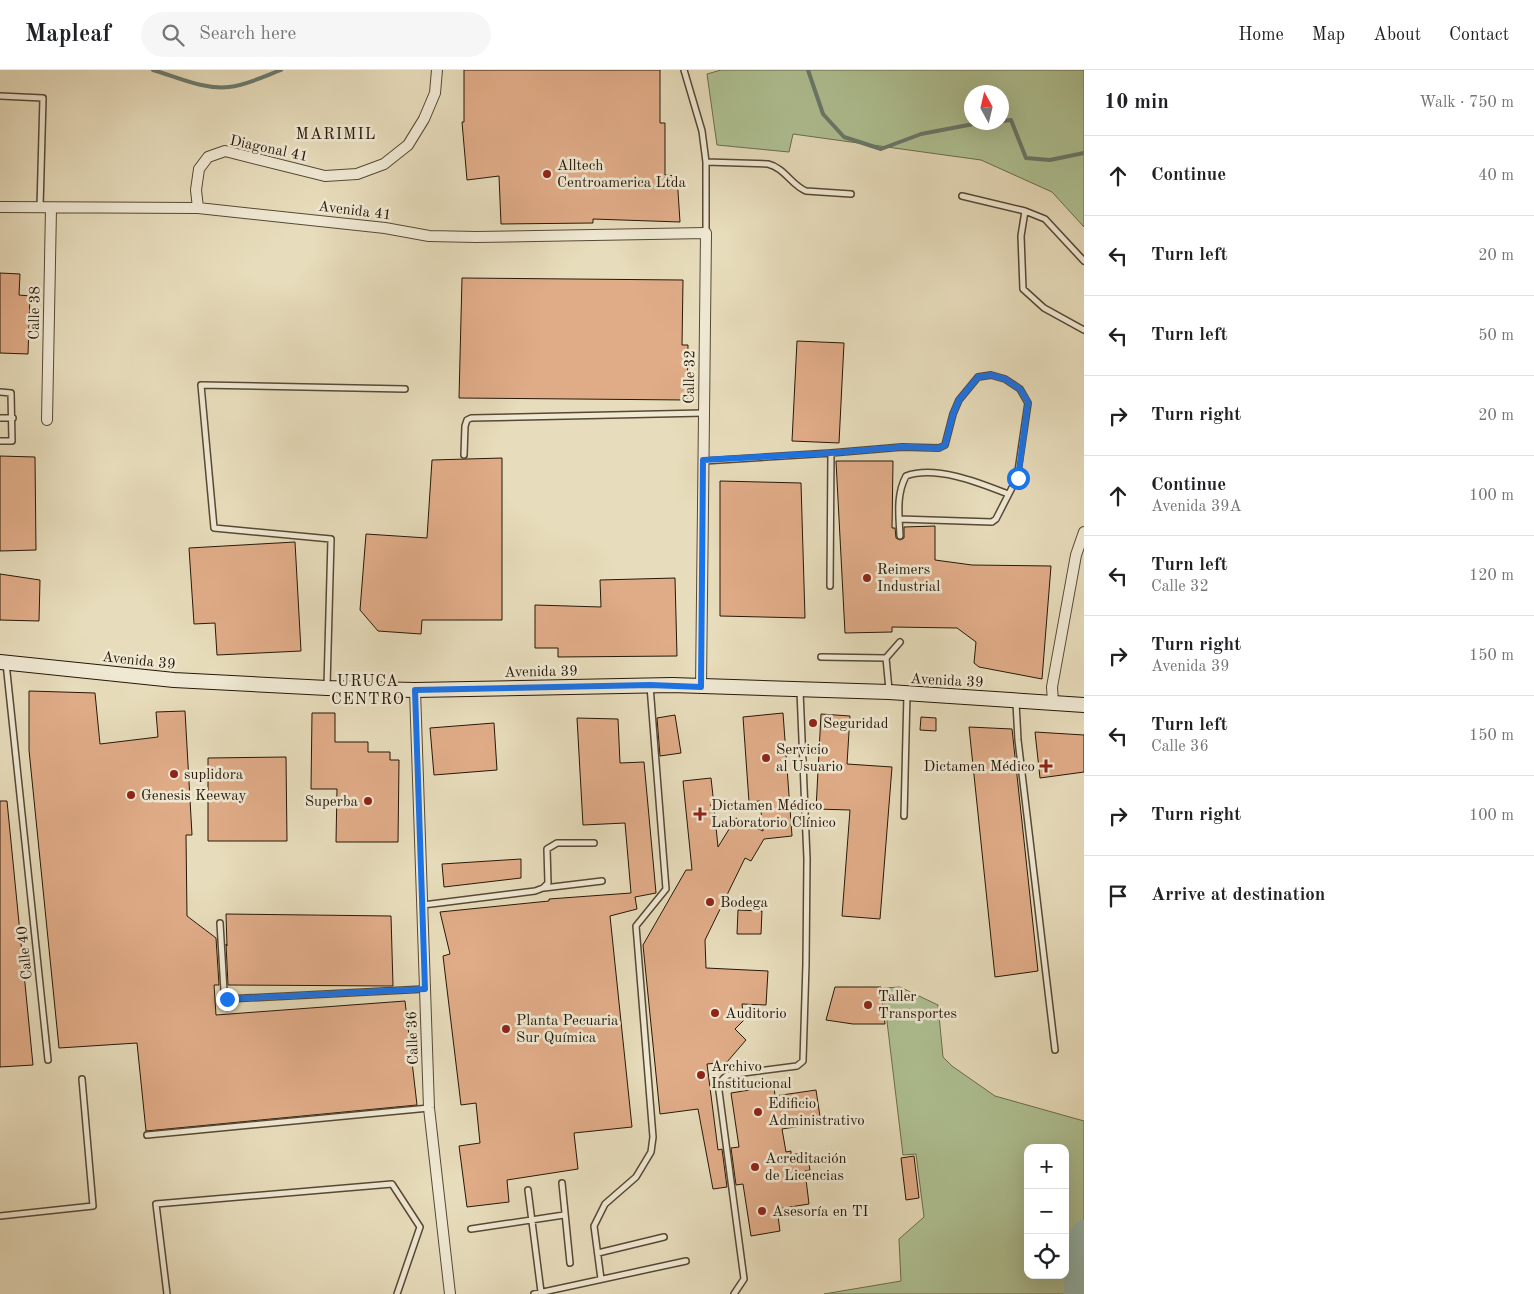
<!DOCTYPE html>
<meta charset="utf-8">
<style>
:root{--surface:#fff;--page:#f6f6f6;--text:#202124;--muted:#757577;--line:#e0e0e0}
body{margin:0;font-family:"Old Standard TT",serif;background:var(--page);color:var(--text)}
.controls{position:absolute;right:15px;bottom:15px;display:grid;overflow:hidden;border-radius:10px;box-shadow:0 5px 20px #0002}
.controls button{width:45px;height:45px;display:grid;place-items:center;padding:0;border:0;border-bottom:1px solid var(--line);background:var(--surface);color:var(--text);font:25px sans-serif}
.compass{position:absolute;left:964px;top:15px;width:45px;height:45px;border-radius:50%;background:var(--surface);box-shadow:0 5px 20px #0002;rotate:352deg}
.stop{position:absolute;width:15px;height:15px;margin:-11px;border:4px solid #1a73e8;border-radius:50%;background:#fff}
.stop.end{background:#1a73e8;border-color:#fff;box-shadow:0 1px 5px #0008}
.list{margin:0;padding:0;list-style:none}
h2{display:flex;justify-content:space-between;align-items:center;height:65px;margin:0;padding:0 20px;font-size:21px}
h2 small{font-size:16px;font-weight:400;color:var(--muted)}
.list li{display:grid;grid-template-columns:32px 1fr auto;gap:15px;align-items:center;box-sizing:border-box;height:80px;padding:0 20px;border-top:1px solid var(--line)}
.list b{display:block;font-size:19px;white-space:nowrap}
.list p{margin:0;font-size:16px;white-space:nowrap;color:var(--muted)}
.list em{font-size:16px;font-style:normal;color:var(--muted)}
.icon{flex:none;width:28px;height:28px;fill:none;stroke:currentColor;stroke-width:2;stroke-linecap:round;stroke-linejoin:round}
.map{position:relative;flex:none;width:1084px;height:1224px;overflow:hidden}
header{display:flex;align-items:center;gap:30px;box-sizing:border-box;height:70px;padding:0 25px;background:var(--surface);border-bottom:1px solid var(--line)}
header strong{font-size:24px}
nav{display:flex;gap:28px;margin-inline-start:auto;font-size:18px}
.search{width:350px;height:45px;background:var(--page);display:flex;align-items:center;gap:12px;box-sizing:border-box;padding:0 18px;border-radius:28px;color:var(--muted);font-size:19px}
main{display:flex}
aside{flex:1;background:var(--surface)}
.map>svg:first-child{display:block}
</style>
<header>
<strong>Mapleaf</strong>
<div class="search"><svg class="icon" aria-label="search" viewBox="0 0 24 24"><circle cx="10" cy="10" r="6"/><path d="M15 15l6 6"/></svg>Search here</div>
<nav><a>Home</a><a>Map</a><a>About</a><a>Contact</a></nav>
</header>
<main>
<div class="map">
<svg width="1084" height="1224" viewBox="0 0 1084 1224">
<rect width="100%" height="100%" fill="#e7dcbb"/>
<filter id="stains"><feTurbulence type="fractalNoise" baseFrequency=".004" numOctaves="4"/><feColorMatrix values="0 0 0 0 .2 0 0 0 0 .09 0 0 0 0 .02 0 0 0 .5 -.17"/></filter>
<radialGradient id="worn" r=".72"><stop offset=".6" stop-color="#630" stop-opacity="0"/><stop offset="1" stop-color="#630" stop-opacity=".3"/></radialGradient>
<path fill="#afc294" stroke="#6b6d4e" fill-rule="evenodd" d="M721,0h363v157l-32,-35 -71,-32 -188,-26 -4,18 -72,-7 -10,-71zM972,22h30v30h-30z
M900,917l38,18 5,52 9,9 43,30 89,25v173h-260l77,-13 -2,-42 25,-22 -8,-63 -13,1 -20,-167zM1028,1078h37v127h-37z"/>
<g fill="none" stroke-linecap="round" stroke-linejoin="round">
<path stroke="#6a7a6d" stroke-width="4" d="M153,0c24,7 51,20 76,17 18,-2 36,-11 52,-17
M808,0l15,44 21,23 37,12 40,-15 63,-12
M1002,51l9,-1 15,38 24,2 34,-7"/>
<path stroke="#97bcb1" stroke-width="24" d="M1075,1224l7,-58 2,-4"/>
</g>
<path fill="#e0ac88" stroke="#271807" d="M464,0h196v53h5v52l12,1 3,46 -87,-3v4l-92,1 -2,-48 -32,4 -5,-58h2z
M0,203l20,1 -1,21 11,1 -2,58 -28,-1z
M462,208l221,2 -1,65h6l-1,55 -228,-2z
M797,271l47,2 -5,100 -47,-2z
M0,386l35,1 1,93 -36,1z
M502,388v162h-80l-1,14 -43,-3 -18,-21 6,-76 61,4 5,-78z
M836,391h57l-1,67h3l1,10 4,2 4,-2v-11l31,-1v34l37,5 79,1 -9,113 -63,-12 -5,-4 2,-21 -19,-14 -65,-1v5l-47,1z
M720,411l81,2 4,135 -85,-2z
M295,472l6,109 -84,4 -2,-32 -21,1 -5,-76z
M0,504l40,6 -1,41 -39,-1z
M675,508l2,78 -119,1v-9h-23v-43l66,2 -1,-27z
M29,621l66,2 5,51 58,-7 -2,-25 29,-1 7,124h-6l1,81 29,22 3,47h-5l2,30 189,-14 12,104 -271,26 -9,-88 -78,5 -30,-298z
M312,643h23v29h33v10h22v8h9l-1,82h-62l1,-53h-26z
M783,643l9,123 -28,3 -13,22 -6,-3 -40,82 1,28 62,3 -2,34 -24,-1 2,16 -9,9 11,11 -19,22 -20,2 11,86 4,-1 5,38 -14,2 -15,-80 -38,5 -17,-169 43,-75h6l-9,-89 28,-3 3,27h-4l4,2 4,40 18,-29 27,13 -3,-30 -11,1 -6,-85z
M821,644l29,2 -3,48 45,3 -12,152 -38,-3 8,-106 -34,-1z
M675,645l6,38 -21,3 -3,-38z
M921,647l15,1v13l-16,-1z
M577,648l41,1 2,44 24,-1 12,131 -21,4 2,12 -27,7 22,211 -58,6 4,36 -71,11 2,22 -42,5 -8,-61 21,-3 -4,-40 -15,2 -18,-149 7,-2 -10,-42 109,-11v-2l82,-6 -6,-70 -42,2z
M494,653l3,47 -63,5 -4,-47z
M969,657l43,2 26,242 -43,6z
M1035,662l49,3v37l-44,6z
M286,687l1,84h-79v-83z
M0,731h7l26,264 -33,2z
M521,789v19l-77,9 -2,-23z
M738,840l24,1 -1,23h-24z
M226,844l165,2 2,70 -165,-1 -2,-41 1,2z
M835,917h46l4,37h-32l-27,-4z
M774,1016l1,10 41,-6 5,33 -39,6 4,23 5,-1v4l16,-3 3,18 -5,1 4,33 -32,5 3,22 -29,5 -8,-52 -7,1 -5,-37 8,-1 -8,-54z
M914,1086l5,42 -13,2 -5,-42z"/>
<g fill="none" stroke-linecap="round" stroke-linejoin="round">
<defs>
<path id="lane" d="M684,0l18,61 4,31v71
M0,26l43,2 -3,109
M706,92l62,2c17,4 23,21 38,27l45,3
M962,126l63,15 20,8 39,42
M1025,141l-4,25 2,53 21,19 40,22
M0,322l11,1 1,48h-12
M0,348h13
M464,385l1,-29 2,-6 4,-2 233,-5
M704,391l127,-8 71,-6 37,1 6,-3 8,-31 6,-14 19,-23 13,-2 14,4 15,10 8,14 -11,75 -21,41 -4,3 -93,-3
M900,466c-1,-21 -4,-41 6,-60 30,-11 74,7 102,18
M830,516l1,-133
M821,587l65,1 3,32
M886,588l14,-16
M6,593l42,397
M327,616l4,-147 -117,-11 -13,-143 204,4
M1016,633l2,37 37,310
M904,746l3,-122
M544,818l58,-7
M423,835l112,-14 8,-3 5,-5 -1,-34 10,-6h37
M220,853l4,68 3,8 198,-10
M147,1065l282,-27
M562,1113l8,80
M528,1120l13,102
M0,1146l93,-10 -11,-127
M471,1159l93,-14
M598,1183l66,-16
M601,1209l-7,-53 11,-22 31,-27 15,-25 2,-15 -17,-211 30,-37 -16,-203
M167,1224l-11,-90 236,-20 28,43 -23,67
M534,1224l152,-33
M734,1224l10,-15 -25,-188c1,-8 2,-12 9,-16l69,-9 6,-5 3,-97 1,-105 -7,-168"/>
<path id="street" d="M0,137l198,1 187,20 44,8 47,1 230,-4 -5,454
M198,138l-2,-18 3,-21 9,-12 17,-6 100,25 32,-2 27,-10 24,-19 16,-26 11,-26 2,-23
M47,350l4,-212
M415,620l14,418 21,186
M1053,632l-1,-15 24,-132 8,-23"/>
<path id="secondary" d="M0,592l174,18 153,8 88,2 257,-5 217,7 195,13"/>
</defs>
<use href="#lane" stroke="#574934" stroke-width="8"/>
<use href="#street" stroke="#574934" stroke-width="12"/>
<use href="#secondary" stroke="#271807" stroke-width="16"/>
<use href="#lane" stroke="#efe8d3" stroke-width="5"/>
<use href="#street" stroke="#efe8d3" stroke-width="10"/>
<use href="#secondary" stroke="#efe8d3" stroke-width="14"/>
</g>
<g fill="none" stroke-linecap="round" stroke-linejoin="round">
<path stroke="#1a73e8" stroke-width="6" d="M227,929l198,-10 -10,-299 235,-5 51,2 2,-227 128,-7 71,-6 37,1 6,-3 8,-31 6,-14 19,-23 13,-2 14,4 15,10 8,13 -10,76"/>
</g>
<g fill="#8f2418" stroke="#efe8d3" stroke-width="2">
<circle cx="547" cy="104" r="5"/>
<circle cx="867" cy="508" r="5"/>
<circle cx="813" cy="653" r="5"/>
<circle cx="766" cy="688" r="5"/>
<path d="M1043.5 688.5h5v5h5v5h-5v5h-5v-5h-5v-5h5z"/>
<circle cx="174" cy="704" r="5"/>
<circle cx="131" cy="725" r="5"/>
<circle cx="368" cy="731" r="5"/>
<path d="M697.5 736.5h5v5h5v5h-5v5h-5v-5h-5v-5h5z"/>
<circle cx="710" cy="832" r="5"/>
<circle cx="868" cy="935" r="5"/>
<circle cx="715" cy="943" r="5"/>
<circle cx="506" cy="959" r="5"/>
<circle cx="701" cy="1005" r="5"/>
<circle cx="758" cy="1042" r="5"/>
<circle cx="755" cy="1097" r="5"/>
<circle cx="762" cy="1141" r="5"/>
</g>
<g text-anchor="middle" stroke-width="5" stroke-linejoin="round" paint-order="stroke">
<g font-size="15" fill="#271807" stroke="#efe8d3">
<text transform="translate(269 78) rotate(12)" y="5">Diagonal 41</text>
<text transform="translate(355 140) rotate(7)" y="5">Avenida 41</text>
<text transform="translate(34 243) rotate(-89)" y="5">Calle 38</text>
<text transform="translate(689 307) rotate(-89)" y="5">Calle 32</text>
<text transform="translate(139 590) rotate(6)" y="5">Avenida 39</text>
<text transform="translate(541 601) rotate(-1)" y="5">Avenida 39</text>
<text transform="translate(947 610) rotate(3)" y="5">Avenida 39</text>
<text transform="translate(24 883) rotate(-96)" y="5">Calle 40</text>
<text transform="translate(412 968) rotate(-92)" y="5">Calle 36</text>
</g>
<g font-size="15" fill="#271807" stroke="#efe8d3" text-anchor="start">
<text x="557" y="100">Alltech<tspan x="557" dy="17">Centroamerica Ltda</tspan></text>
<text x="877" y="504">Reimers<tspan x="877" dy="17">Industrial</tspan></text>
<text x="823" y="658">Seguridad</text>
<text x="776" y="684">Servicio<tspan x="776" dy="17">al Usuario</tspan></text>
<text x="1035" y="701" text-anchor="end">Dictamen Médico</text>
<text x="184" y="709">suplidora</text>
<text x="141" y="730">Genesis Keeway</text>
<text x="358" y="736" text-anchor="end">Superba</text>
<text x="711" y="740">Dictamen Médico<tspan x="711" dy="17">Laboratorio Clínico</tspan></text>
<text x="720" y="837">Bodega</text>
<text x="878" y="931">Taller<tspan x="878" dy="17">Transportes</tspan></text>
<text x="725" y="948">Auditorio</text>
<text x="516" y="955">Planta Pecuaria<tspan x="516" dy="17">Sur Química</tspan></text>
<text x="711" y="1001">Archivo<tspan x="711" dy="17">Institucional</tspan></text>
<text x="768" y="1038">Edificio<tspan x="768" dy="17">Administrativo</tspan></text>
<text x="765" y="1093">Acreditación<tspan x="765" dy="17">de Licencias</tspan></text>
<text x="772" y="1146">Asesoría en TI</text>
</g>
<g font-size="16" letter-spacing="1" fill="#271807" stroke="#efe8d3">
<text x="336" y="69">MARIMIL</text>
<text x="368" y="616">URUCA<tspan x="368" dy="18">CENTRO</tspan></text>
</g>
</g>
<rect width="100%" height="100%" filter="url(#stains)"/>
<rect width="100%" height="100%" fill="url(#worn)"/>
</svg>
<div class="controls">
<button>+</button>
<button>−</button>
<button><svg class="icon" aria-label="locate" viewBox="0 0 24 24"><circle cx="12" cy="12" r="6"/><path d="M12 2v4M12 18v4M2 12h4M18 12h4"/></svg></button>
</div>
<svg class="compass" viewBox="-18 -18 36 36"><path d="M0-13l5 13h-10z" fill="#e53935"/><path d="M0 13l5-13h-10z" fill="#757577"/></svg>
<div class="stop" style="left:1018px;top:408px"></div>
<div class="stop end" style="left:227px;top:929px"></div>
</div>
<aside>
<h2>10 min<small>Walk · 750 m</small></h2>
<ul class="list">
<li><svg class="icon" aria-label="ahead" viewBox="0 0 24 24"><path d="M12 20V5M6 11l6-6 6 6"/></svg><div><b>Continue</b></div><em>40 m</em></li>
<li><svg class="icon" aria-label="left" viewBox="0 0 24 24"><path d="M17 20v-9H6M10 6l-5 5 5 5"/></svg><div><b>Turn left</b></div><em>20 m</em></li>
<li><svg class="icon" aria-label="left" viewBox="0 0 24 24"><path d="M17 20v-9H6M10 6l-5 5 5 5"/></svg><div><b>Turn left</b></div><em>50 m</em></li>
<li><svg class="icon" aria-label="right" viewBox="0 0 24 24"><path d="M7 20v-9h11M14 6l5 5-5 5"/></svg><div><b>Turn right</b></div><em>20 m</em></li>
<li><svg class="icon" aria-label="ahead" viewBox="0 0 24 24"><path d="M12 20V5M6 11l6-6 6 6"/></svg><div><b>Continue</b><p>Avenida 39A</p></div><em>100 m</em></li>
<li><svg class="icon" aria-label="left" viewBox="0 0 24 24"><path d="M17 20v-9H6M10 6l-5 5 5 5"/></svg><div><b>Turn left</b><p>Calle 32</p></div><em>120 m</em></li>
<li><svg class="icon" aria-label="right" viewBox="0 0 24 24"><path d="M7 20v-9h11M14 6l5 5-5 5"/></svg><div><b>Turn right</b><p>Avenida 39</p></div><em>150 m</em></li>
<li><svg class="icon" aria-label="left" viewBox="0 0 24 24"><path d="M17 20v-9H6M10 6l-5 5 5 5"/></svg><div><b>Turn left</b><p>Calle 36</p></div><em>150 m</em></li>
<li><svg class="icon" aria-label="right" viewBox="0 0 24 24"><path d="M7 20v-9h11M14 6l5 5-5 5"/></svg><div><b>Turn right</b></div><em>100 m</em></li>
<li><svg class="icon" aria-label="arrive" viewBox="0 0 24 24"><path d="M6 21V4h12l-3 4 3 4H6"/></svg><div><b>Arrive at destination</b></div></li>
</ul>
</aside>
</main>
